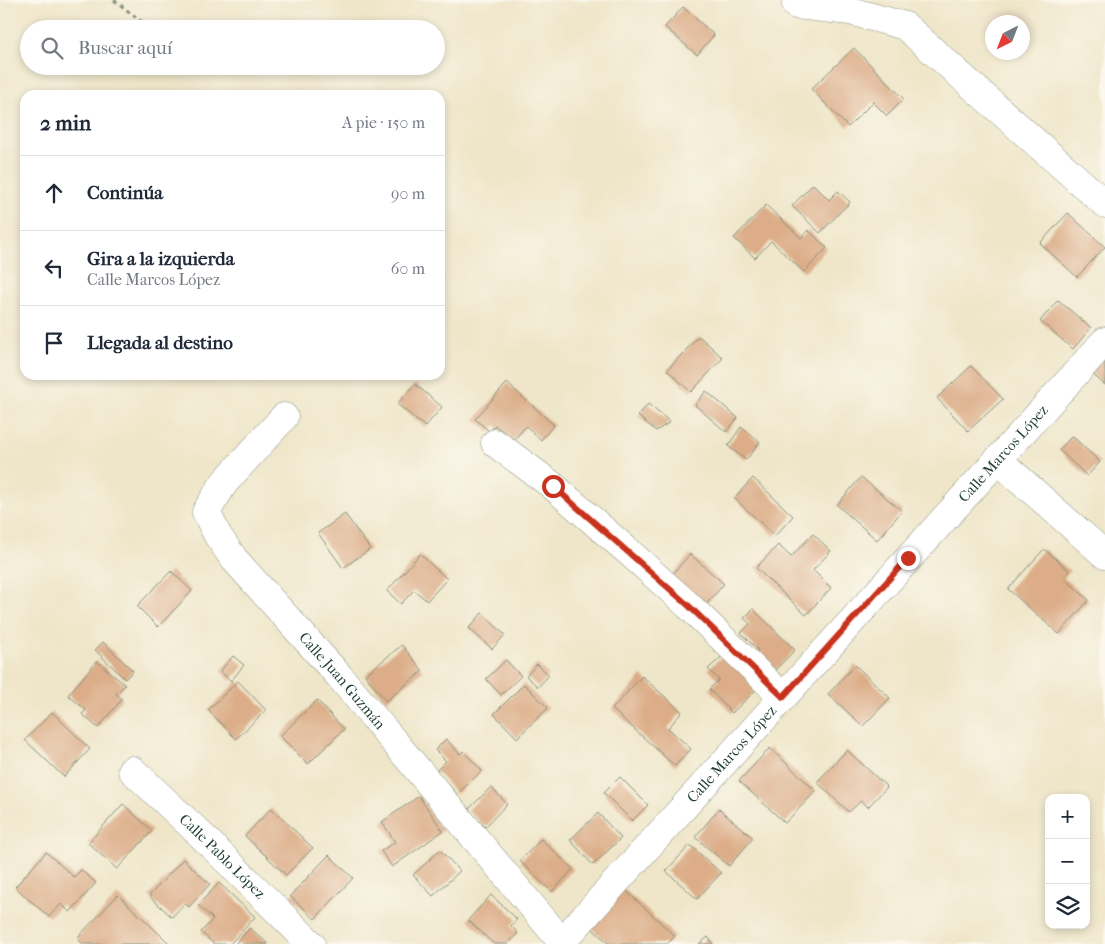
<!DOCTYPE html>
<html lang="es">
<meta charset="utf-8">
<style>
:root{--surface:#fff;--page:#f6f6f7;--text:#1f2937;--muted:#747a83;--line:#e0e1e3}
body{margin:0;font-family:"IM FELL French Canon",serif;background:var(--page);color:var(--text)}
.controls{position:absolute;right:15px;bottom:15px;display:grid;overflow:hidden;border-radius:10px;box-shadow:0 2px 8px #0003}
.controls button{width:45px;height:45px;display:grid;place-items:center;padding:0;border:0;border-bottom:1px solid var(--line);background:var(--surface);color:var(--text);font:25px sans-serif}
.compass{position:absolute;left:985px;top:15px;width:45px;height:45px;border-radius:50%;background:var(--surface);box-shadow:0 2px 8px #0003;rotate:222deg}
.stop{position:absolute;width:15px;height:15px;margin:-11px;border:4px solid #c8321e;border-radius:50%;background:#fff}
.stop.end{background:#c8321e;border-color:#fff;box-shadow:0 1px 5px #0008}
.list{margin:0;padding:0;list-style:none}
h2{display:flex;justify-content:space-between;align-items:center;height:65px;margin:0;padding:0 20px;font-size:21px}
h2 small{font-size:16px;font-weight:400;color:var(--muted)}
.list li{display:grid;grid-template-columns:32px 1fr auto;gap:15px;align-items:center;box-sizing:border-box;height:75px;padding:0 20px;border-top:1px solid var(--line)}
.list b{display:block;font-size:19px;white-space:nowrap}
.list p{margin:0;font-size:16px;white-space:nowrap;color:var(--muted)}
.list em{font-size:16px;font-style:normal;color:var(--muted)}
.icon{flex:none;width:28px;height:28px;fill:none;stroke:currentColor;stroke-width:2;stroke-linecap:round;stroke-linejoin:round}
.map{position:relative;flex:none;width:1105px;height:944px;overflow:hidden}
.search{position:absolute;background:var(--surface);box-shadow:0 2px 8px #0003;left:20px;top:20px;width:425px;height:55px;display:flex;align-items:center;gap:12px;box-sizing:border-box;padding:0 18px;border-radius:28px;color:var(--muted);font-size:19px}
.panel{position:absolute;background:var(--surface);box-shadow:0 2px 8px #0003;left:20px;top:90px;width:425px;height:290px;border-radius:15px}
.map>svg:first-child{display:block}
</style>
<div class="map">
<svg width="1105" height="944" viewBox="0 0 1105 944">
<rect width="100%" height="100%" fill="#fbf7ec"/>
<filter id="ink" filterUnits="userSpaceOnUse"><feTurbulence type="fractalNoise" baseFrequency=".02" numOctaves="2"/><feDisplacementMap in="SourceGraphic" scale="10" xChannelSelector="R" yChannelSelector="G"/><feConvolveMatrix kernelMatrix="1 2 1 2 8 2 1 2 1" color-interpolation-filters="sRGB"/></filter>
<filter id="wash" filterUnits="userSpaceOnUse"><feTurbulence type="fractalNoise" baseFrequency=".0096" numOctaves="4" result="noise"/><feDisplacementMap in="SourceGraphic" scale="20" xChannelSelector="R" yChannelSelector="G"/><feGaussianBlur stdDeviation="1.12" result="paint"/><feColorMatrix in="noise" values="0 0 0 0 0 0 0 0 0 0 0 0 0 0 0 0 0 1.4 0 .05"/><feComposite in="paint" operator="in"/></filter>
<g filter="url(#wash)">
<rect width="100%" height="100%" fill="#efe6c9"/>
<g id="blocks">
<path fill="#dcad88" d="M683,7l31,28 -17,20 -32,-28z
M854,48l50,51 -17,17 -14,-14 -25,25 -37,-38z
M813,184l16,16 9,-9 12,11 -30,31 -28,-27z
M766,205l35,33 7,-8 19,18 -23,24 -33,-31 -16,17 -21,-20z
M1068,213l37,34 -28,30 -37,-34z
M1058,300l33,28 -18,21 -33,-28z
M699,336l24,22 -32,34 -24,-22z
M1105,354v31l-15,-13z
M971,366l32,33 -35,32 -31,-33z
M507,383l47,42 -13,15 -15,-14 -13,15 -18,-16 -5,7 -15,-13z
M415,384l27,23 -17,20 -28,-23z
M706,391l32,27 -12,14 -31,-27z
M648,404l22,18 -14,9 -18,-15z
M741,427l19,15 -14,18 -18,-14z
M1072,436l28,26 -13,14 -28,-26z
M861,477l41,34 -25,29 -40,-35z
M753,478l40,38 -18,20 -41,-38z
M345,514l25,35 -27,19 -25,-35z
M813,534l18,17 -18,19 18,18 -25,27 -50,-47 22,-23 13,12z
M1044,549l26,22 -6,7 25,22 -30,34 -51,-45z
M420,554l27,25 -20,22 -13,-11 -13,14 -14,-13z
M690,554l34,30 -21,24 -34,-30z
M171,571l21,20 -34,36 -21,-21z
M753,609l42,41 -27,27 -18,-18 8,-9 -17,-17 9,-9 -6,-6z
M482,613l23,22 -13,14 -23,-21z
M103,642l30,29 -8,8 -30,-29z
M402,645l21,26 -37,30 -21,-26z
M726,653l33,34 -27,26 -23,-24 10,-9 -11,-11z
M233,656l11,9 -13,16 -11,-10z
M506,660l15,16 -20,19 -15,-16z
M97,661l28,24 -9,9 6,5 -24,29 -16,-14 4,-4 -18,-15z
M537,664l12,11 -11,12 -12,-11z
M855,665l35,33 -27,28 -35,-32z
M642,676l40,36 -14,16 23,21 -16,17 -63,-57z
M238,681l28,29 -30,29 -28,-29z
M524,684l24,24 -31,30 -23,-24z
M317,700l27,29 -36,35 -28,-28z
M52,712l38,37 -26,28 -39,-37z
M446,739l14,15 3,-3 19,20 -25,23 -21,-23 10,-10 -11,-11z
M770,748l46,43 -31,32 -46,-42z
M847,750l40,37 -19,20 -7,-6 -12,11 -32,-30z
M620,777l28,28 -16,16 -28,-28z
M491,787l16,17 -22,23 -17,-17z
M419,796l24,35 -51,36 -11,-16 14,-9 -13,-20z
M123,804l29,27 -35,38 -29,-26z
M271,808l42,40 -27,27 -41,-39z
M719,809l34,29 -24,28 -34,-29z
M598,813l23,25 -28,27 -23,-25z
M541,839l32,30 -21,23 -32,-31z
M690,845l31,28 -24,26 -31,-28z
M440,850l20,21 -27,25 -20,-21z
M46,852l28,25 7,-7 15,13 -26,29 -9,-8 -12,13 -34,-30z
M329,855l24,23 -38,41 -25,-23z
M183,859l27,25 -21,23 -4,-4 -13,14 -23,-21z
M219,883l36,34 -25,27h-16l-13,-12 12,-13 -15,-14z
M621,886l54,50 -8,8h-58l-23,-21z
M118,895l52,49h-87l-6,-6z
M491,895l26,24 -6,7 7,7 -10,11h-14l-26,-24z
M250,928l18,16h-33z
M708,937l5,7h-14z"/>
</g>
</g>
<g filter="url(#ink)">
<use href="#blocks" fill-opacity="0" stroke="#87927e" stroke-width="1"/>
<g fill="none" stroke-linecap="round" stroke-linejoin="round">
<defs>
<g id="minor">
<path d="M796,5l54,6 55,15 200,178"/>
<path id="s1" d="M284,417l-60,66 -18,29 12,24 16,23 106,118 222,265"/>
<path d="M495,443l58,43 78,68 58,52 94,91"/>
<path d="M998,460l107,95"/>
<path id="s2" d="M132,770l67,63 112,111"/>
<path id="s3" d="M560,944l545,-603"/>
</g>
</defs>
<use href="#minor" stroke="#87927e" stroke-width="29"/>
<path stroke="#87927e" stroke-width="3" stroke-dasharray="4 4" stroke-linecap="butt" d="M114,0l37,29"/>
<use href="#minor" stroke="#fff" stroke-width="28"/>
</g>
</g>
<g fill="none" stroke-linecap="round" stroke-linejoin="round" filter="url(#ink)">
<path stroke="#c8321e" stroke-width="6" d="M553,486l136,120 94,91 125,-139"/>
</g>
<g text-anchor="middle" stroke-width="4" stroke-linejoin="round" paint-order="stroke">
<g font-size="15" fill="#1f3d34" stroke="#fbf7ec">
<text dy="5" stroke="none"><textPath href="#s3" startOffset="661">Calle Marcos López</textPath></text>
<text dy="5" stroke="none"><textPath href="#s1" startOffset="341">Calle Juan Guzmán</textPath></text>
<text dy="5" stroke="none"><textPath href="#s3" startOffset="256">Calle Marcos López</textPath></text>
<text dy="5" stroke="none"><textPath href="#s2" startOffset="125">Calle Pablo López</textPath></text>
</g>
</g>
</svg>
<div class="controls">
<button>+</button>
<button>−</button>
<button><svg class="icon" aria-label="layers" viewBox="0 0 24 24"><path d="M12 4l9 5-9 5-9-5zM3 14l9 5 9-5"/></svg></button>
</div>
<svg class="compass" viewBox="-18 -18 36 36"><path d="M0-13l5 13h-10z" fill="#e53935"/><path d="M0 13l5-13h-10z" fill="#747a83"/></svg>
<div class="stop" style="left:553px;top:486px"></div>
<div class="stop end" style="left:908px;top:558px"></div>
<div class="search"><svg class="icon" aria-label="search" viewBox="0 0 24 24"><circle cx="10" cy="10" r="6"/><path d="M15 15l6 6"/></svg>Buscar aquí</div>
<section class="panel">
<h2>2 min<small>A pie · 150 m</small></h2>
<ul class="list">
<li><svg class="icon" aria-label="ahead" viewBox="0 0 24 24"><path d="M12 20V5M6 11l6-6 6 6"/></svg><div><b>Continúa</b></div><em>90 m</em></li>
<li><svg class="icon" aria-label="left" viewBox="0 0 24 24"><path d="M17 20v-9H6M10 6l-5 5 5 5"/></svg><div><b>Gira a la izquierda</b><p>Calle Marcos López</p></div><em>60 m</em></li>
<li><svg class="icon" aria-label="arrive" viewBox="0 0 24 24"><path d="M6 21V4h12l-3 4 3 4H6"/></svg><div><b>Llegada al destino</b></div></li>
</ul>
</section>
</div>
